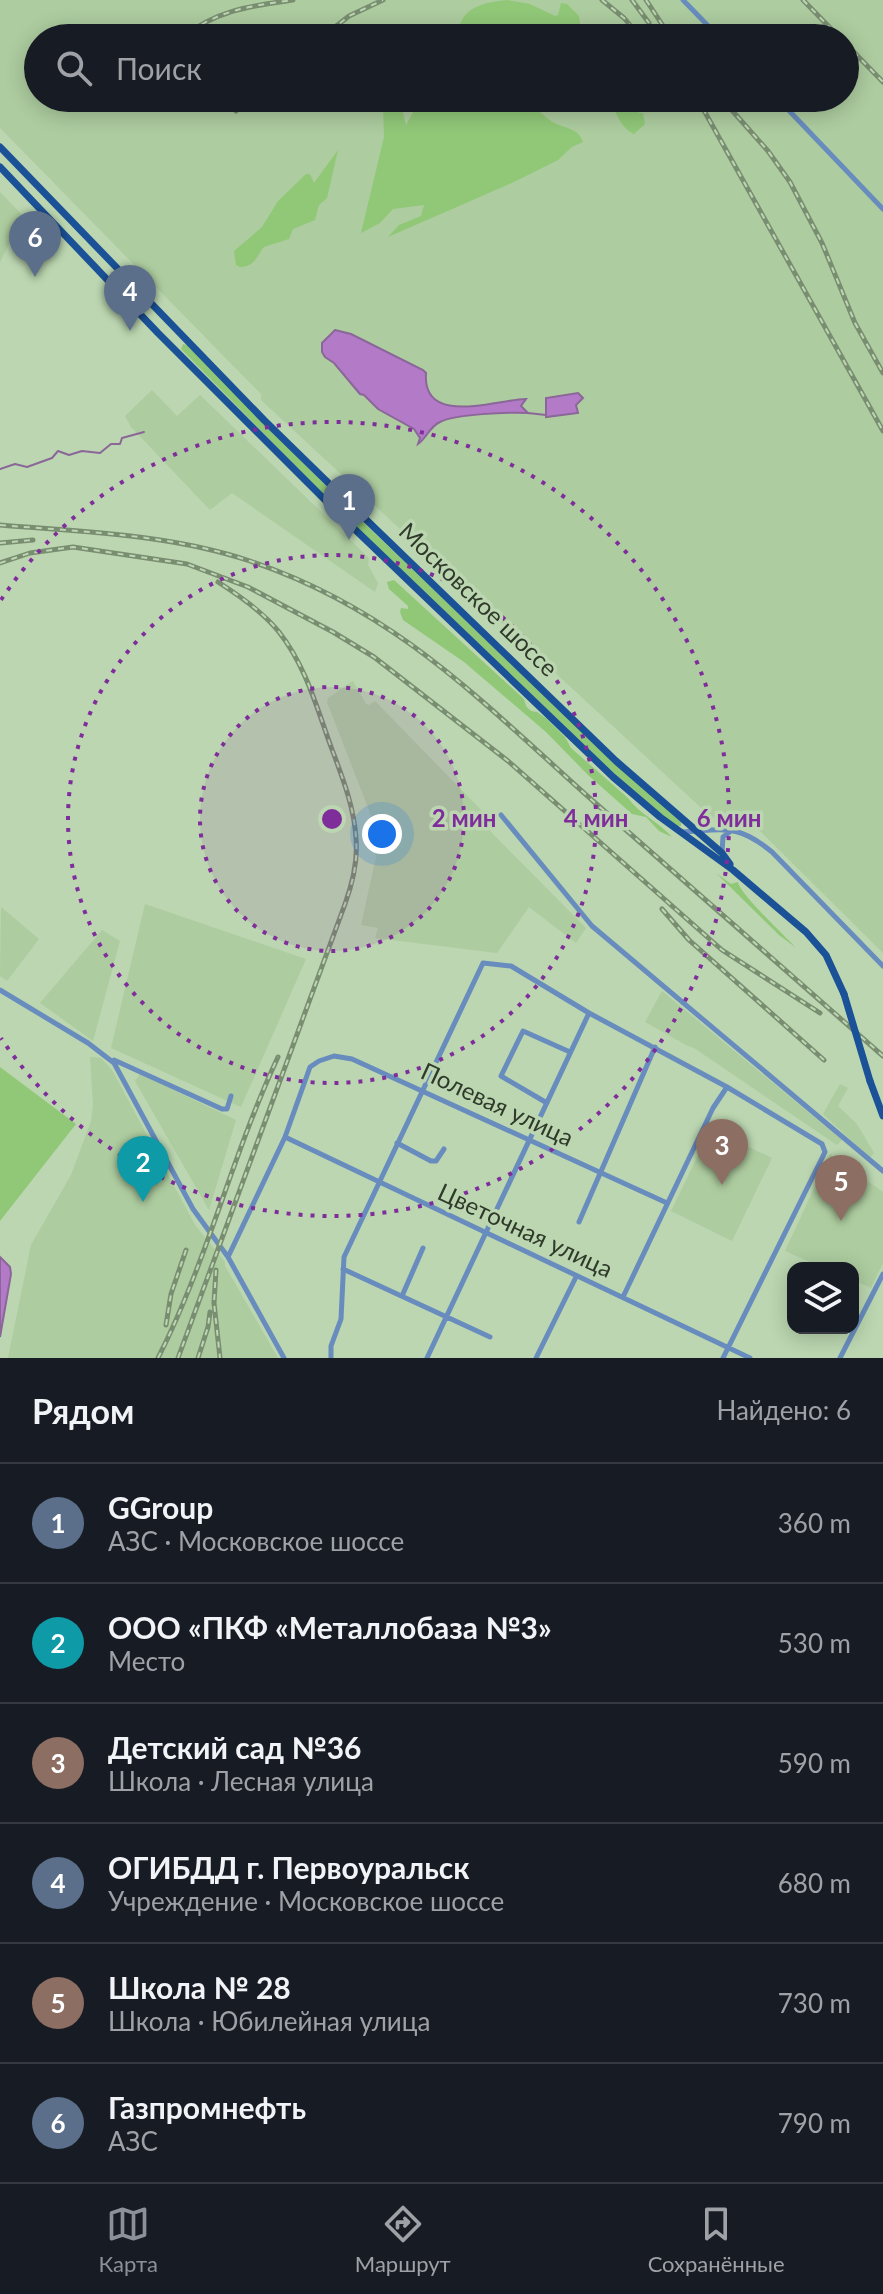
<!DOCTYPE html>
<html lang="ru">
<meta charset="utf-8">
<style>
:root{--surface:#171b24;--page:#242831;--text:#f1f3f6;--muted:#9ea1a6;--line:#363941;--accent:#8c9099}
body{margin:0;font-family:Lato,sans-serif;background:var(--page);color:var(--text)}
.controls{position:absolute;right:24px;bottom:24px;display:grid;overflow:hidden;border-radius:16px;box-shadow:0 4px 20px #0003}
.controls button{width:72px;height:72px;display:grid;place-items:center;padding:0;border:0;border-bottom:2px solid var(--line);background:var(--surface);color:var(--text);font:40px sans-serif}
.you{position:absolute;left:382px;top:834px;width:28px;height:28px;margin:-20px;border:6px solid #fff;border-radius:50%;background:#1a73e8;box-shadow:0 0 0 12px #1a73e833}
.badge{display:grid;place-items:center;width:52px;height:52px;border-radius:50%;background:var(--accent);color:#fff;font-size:26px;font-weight:700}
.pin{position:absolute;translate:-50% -66px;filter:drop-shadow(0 2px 4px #0008)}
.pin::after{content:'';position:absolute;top:42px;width:28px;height:24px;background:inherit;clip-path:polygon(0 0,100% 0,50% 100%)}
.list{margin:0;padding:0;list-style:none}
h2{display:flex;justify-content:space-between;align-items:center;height:104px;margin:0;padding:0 32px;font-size:34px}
h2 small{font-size:26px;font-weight:400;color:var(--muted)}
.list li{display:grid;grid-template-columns:52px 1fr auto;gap:24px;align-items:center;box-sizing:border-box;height:120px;padding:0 32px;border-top:2px solid var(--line)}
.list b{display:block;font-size:30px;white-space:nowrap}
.list p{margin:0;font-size:26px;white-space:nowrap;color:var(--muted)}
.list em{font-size:26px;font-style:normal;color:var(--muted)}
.icon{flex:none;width:44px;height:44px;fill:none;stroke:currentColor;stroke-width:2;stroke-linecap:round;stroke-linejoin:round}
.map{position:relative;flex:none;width:883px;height:1358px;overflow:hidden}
.search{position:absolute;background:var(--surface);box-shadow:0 4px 20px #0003;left:24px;right:24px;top:24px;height:88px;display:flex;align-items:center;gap:20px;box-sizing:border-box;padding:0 28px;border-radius:44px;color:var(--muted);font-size:30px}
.sheet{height:824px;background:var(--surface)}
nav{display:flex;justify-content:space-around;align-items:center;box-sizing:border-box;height:112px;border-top:2px solid var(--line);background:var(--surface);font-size:22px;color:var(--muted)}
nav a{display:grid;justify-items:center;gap:4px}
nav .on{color:var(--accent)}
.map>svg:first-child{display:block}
</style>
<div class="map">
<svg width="883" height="1358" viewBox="0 0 883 1358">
<rect width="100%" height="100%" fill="#bbd6b0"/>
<path fill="#adcc9f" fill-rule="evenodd" d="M0,0h883v953l-127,-126 -45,-10 -450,-417v-6l-261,-266zM38,38h807v60h-807z
M0,192l23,24 -23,46z
M152,390l25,26 23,-21 169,163 -1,7 10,18 -3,9 -143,-99 -22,17 -79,-83 -6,-11z
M353,681l13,23 3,1 6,-4 110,113 6,18 95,96 -10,15 -47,-36 -32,46 -122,-15 3,-10 -17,-3 15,-68 -4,-39 -45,-116 1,-4z
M145,904l161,55 -65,148 -130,-59z
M1,907l38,32 -32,42 -7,-5z
M102,930l18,11 -27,100 -53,-38z
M662,991l180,149 -5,5 -143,-97 -6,-2 -43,-24z
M90,1057l11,1 11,12 83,155 30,37v4l53,92h-270l23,-113 40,-70 20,-54 2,-17z
M140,1074l96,46 -27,90 -74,-129z
M840,1084l8,4 -10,18 19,18 17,29 -4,5 -47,-44z
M711,1129l61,29 -40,83 -61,-30z
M830,1154l53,38v71l-12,25 -18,-8v-12h-29l-39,-17z"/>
<path fill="#91c878" d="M507,0l23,4 25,12 3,-1 3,-12 6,1 12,12 3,22c-28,0 -103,6 -123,-9 4,-23 28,-27 48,-29z
M444,98h81c9,7 17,17 26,23 12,8 26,5 32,21l-11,5 -14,13 -42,21 -128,56 11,-12 22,-9 3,-11 -31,4 -13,14 -19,10 23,-96 -1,-33 4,5 13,-10 6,27c10,-21 8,-15 29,-19z
M608,98h8l4,3 8,-3 11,15h4l2,11 -11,10c-11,-4 -17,-19 -22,-29l-6,1z
M338,150l-11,48 -8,7 -4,15 -22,9 -4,10 -25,8c-8,10 -9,19 -24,20l-4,-2 -2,-14 28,-24 16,-26 28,-27h4l4,9z
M183,344l4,1 157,159 277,265 60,52v5h-5l-61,-51 -276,-265 -158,-161z
M394,580l130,119 2,7 5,5 6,1 10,7 18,18 6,11 57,50c10,15 31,24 44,39l-13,-6 -13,-14 -14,-3 -44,-39 -42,-43 -82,-70 -61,-42 -3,-8 1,-4 7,1v-3l-19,-17 -2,-7z
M716,873l15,11 7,-2c2,12 45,52 57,65l-16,-12z
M0,1067l76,57 -76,97z"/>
<path fill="#b37ac8" stroke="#8b6799" stroke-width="2" d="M335,330l16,4 72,36 3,3c-4,54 69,27 100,26l-5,7 7,7c-19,-1 -73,1 -88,9 -11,5 -13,16 -22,22l2,-6 -6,-9 -36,-20 -14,-14 -4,-1 -26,-31 -9,-6 -3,-5v-9z
M578,393l5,5 -7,7 2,8 -32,4v-19z
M0,1257l10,10 1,7 -11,63z"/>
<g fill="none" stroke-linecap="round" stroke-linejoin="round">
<path stroke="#8b6799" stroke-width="2" d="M528,413l18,2
M0,469l15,-5 12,3 25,-9 6,-7 11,4 13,-4 18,2 11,-9h9l2,-6 22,-6"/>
<path stroke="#688cbd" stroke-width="5" d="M683,0l37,38
M777,98l106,111
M501,815l91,111 291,245
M682,832c42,-2 55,-9 90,20l111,114
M722,852l1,-15 9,-7
M0,990l88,53 26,20 79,146 35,48 56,101
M114,1060l108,49h5l4,-13
M547,1103l-46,-27 22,-45 47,21
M285,1137l465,221
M397,1143l34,18h5l8,-12
M579,1222l76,-175
M228,1257l57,-120 25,-70 9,-6 15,-5 18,3 315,144
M343,1269l147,68
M402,1296l21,-48
M623,1297l90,-189 14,-21
M331,1358v-12l10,-27 3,-62 139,-294 28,3 78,47 138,74 95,57 3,8 -102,206
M427,1358l162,-345
M536,1358l40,-81
M840,1358l43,-84"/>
<path stroke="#1a5197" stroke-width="7" d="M0,147l264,273 86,84 266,257 106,92 8,11
M0,167l158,166 186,186 269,258 47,40 73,53 73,62 20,23 18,39
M870,1081l13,35"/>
<defs>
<path id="rail" d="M602,0l22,18 17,20
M632,0l17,23
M646,0l25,38
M803,0l37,38
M182,38c34,-28 69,-32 111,-38
M321,38l28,-22 34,-16
M845,43l38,39
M697,98l186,333
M721,98l47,53 22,31 32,61 33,80 28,50
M236,111l15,-13
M0,525c83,7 170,9 250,36 146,49 232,141 343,240 97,85 194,170 290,255
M0,543l33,-3
M0,563l30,-10 43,-6 114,17 61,23 85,45 41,25 134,104 214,189 98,63
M662,909l27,31 135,120
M216,1270l-2,33 6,55
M166,1325l5,-31 15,-44
M158,1358c49,-96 74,-203 120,-301
M178,1358l167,-454c8,-22 13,-43 11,-66 -2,-33 -15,-64 -26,-94 -14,-39 -25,-79 -51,-112 -16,-20 -39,-36 -61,-50
M198,1358l10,-31 2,-15"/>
</defs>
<use href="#rail" stroke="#798d71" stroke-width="5"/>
<use href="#rail" stroke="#bbd6b0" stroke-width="2" stroke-dasharray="6" stroke-linecap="butt"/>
<path stroke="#1a5197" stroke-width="7" d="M844,994l26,87"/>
</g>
<circle cx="332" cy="819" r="132" fill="#802d9c" fill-opacity=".12"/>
<g fill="none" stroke="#802d9c" stroke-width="4" stroke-dasharray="4 8">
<circle cx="332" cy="819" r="132"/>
<circle cx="332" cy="819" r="264"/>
<path d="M1 600A397 397 0 1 1 1 1038"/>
</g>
<g text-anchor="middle" stroke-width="7" stroke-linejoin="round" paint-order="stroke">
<g font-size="24" fill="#2f3a2a" stroke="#bbd6b0">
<text transform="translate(478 600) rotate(44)" y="8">Московское шоссе</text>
<text transform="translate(497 1105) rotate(25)" y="8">Полевая улица</text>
<text transform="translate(525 1231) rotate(25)" y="8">Цветочная улица</text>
</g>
</g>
<circle cx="332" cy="819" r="12" fill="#802d9c" stroke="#bbd6b0" stroke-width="4"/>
<g font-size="24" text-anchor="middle" font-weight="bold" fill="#802d9c" stroke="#bbd6b0" stroke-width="7" stroke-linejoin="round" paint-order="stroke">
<text x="464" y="827">2 мин</text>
<text x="596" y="827">4 мин</text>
<text x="729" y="827">6 мин</text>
</g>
</svg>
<div class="controls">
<button><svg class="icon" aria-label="layers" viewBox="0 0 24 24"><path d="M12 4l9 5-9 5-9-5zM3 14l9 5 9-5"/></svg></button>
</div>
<div class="you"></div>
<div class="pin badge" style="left:349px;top:540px;background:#5c6f8a">1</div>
<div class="pin badge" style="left:143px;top:1202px;background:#0f9aa8">2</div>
<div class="pin badge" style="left:722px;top:1185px;background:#8d6e63">3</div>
<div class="pin badge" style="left:130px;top:331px;background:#5c6f8a">4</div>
<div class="pin badge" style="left:841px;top:1221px;background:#8d6e63">5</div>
<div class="pin badge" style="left:35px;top:277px;background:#5c6f8a">6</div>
<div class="search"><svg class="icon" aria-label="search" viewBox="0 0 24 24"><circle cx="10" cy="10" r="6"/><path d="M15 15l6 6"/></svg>Поиск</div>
</div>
<section class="sheet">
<h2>Рядом<small>Найдено: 6</small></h2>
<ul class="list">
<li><span class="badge" style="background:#5c6f8a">1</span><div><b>GGroup</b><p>АЗС · Московское шоссе</p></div><em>360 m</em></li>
<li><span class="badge" style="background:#0f9aa8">2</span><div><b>ООО «ПКФ «Металлобаза №3»</b><p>Место</p></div><em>530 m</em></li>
<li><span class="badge" style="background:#8d6e63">3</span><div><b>Детский сад №36</b><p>Школа · Лесная улица</p></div><em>590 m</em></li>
<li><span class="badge" style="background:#5c6f8a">4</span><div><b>ОГИБДД г. Первоуральск</b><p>Учреждение · Московское шоссе</p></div><em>680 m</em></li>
<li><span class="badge" style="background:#8d6e63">5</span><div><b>Школа № 28</b><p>Школа · Юбилейная улица</p></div><em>730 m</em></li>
<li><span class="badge" style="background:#5c6f8a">6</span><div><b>Газпромнефть</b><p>АЗС</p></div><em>790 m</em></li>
</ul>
</section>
<nav>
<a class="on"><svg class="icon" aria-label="map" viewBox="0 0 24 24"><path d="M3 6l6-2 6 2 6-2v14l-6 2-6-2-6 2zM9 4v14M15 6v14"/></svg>Карта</a>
<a><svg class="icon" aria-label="directions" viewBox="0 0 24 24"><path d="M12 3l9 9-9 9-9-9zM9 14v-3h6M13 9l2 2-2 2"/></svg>Маршрут</a>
<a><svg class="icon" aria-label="saved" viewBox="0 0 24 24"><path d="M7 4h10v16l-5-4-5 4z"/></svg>Сохранённые</a>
</nav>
